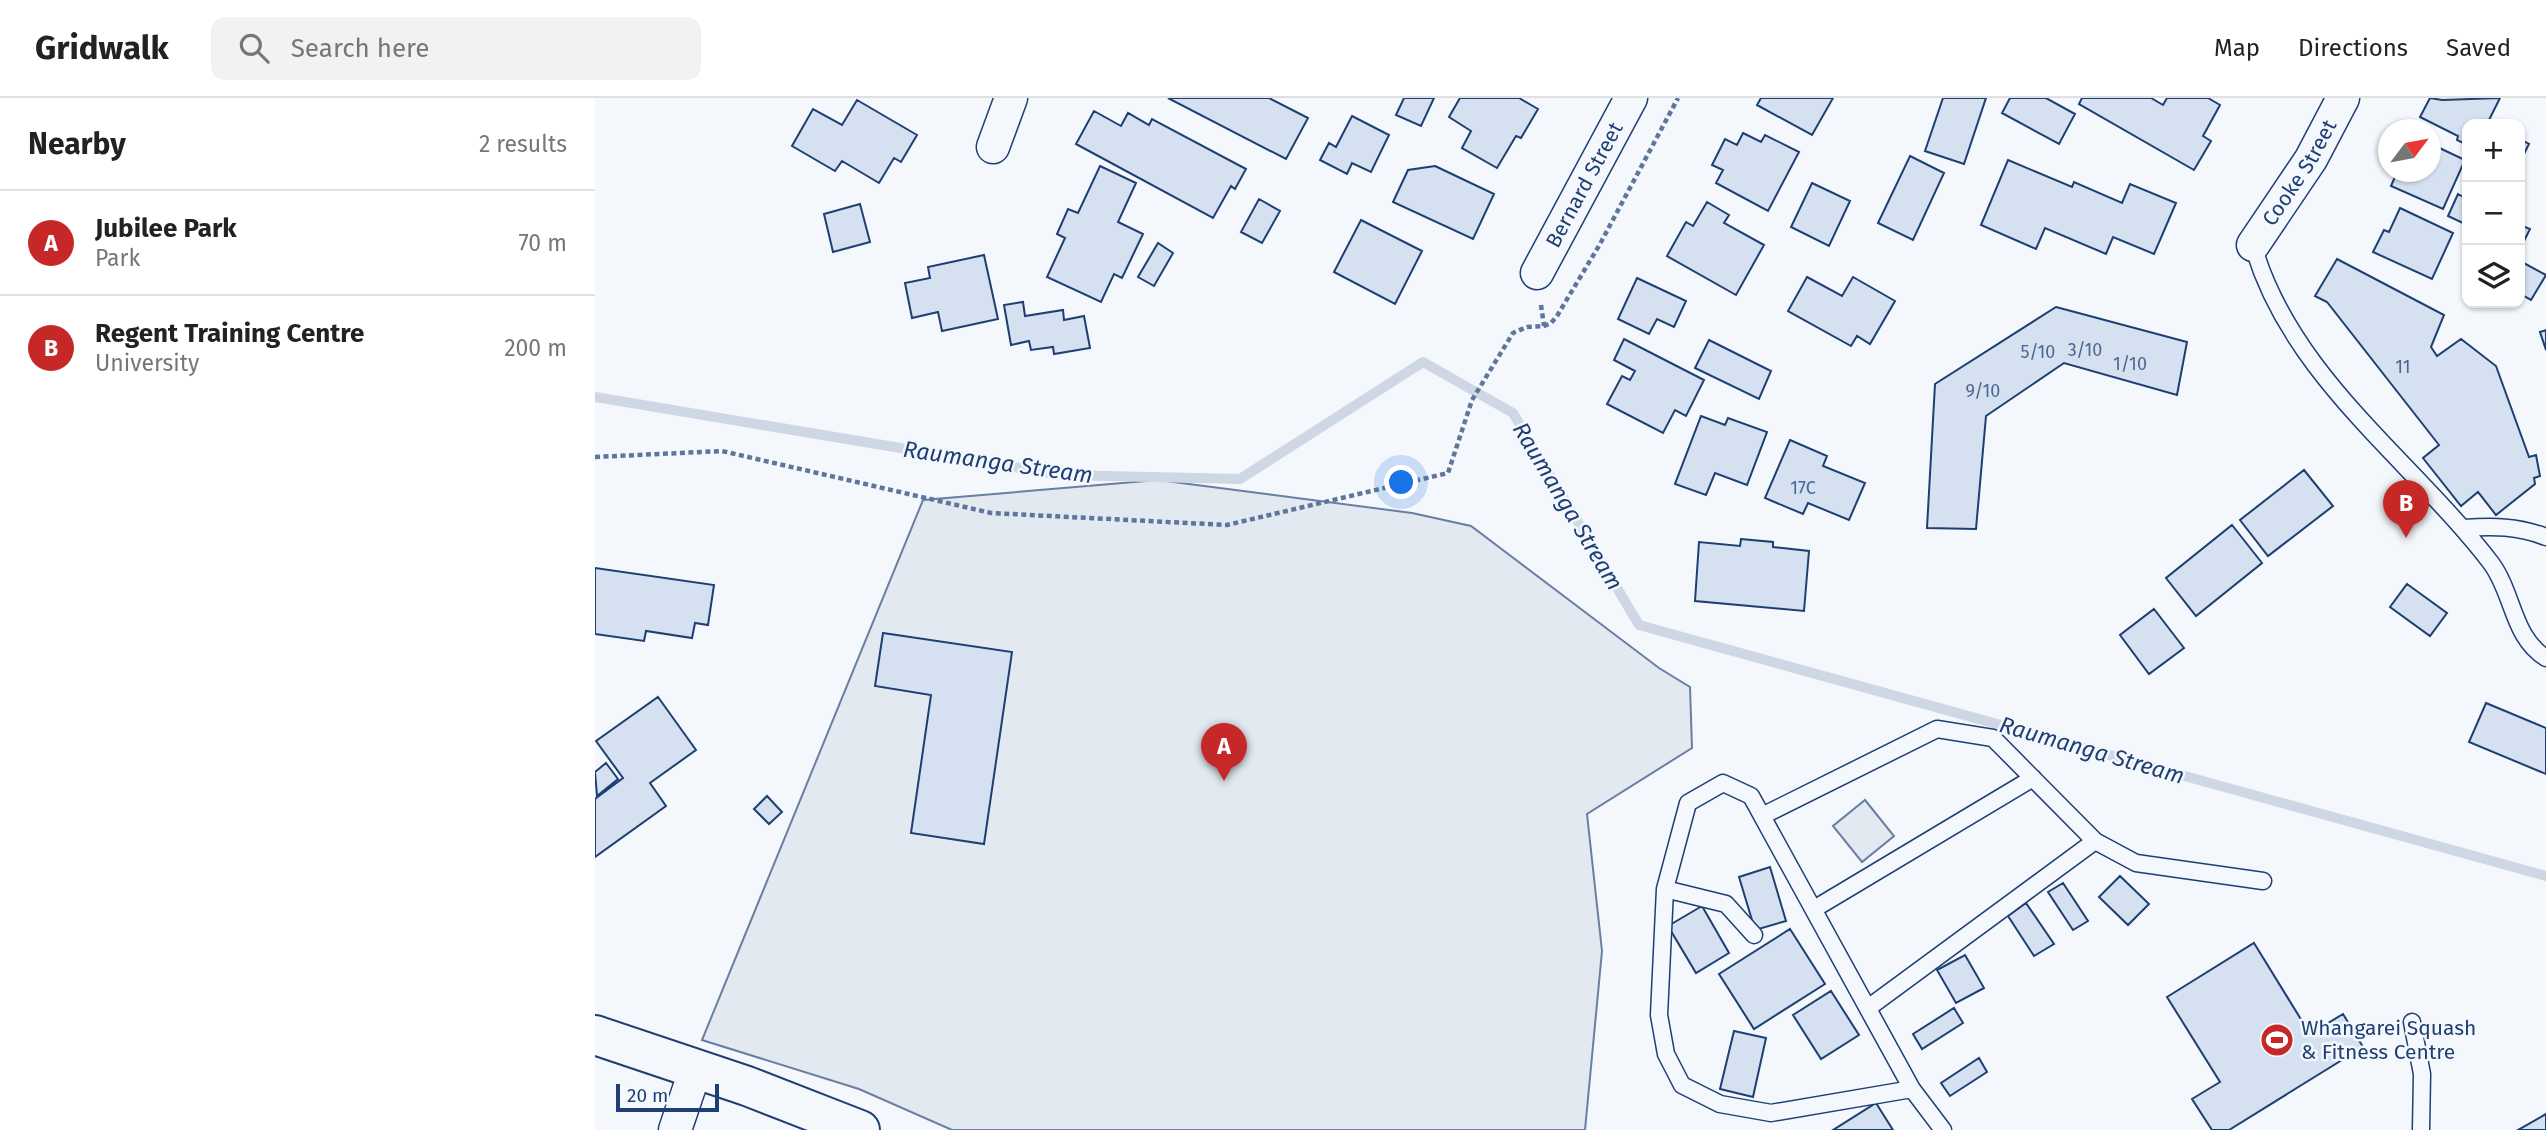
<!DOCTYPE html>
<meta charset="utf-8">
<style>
:root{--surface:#fff;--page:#f2f2f2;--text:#222;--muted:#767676;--line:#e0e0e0;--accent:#c62828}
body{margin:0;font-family:"Fira Sans",sans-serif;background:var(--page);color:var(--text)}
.controls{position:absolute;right:21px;top:21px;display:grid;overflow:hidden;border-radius:14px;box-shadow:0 2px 5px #0004}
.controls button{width:63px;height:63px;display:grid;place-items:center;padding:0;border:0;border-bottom:2px solid var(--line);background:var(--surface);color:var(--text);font:35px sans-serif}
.compass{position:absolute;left:1783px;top:21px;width:63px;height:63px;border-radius:50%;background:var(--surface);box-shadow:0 2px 5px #0004;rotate:58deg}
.scale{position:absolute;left:21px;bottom:18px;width:103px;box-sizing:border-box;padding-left:7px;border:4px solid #1d3f73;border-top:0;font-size:19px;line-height:24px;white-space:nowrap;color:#1d3f73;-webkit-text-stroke:5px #f4f7fb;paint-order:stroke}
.you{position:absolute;left:807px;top:385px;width:24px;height:24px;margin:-18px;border:5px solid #fff;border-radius:50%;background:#1a73e8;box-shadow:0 0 0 10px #1a73e833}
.badge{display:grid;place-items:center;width:46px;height:46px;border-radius:50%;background:var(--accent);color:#fff;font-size:23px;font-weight:700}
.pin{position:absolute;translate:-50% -58px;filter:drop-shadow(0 2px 4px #0008)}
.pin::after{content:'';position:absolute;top:37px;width:24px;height:21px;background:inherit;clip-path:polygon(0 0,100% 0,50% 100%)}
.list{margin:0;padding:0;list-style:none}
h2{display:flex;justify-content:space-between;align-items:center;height:91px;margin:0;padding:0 28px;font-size:30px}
h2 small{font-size:23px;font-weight:400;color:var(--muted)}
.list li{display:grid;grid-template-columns:46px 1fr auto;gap:21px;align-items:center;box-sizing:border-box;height:105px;padding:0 28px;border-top:2px solid var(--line)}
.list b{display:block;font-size:26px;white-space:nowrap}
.list p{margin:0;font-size:23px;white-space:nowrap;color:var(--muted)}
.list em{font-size:23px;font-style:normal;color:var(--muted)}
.icon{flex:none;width:38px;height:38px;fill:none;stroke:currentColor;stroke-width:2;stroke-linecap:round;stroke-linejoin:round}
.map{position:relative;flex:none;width:1951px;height:1032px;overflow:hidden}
header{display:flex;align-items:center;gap:42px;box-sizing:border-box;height:98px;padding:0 35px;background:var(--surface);border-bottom:2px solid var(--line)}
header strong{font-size:33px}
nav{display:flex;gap:38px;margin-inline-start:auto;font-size:24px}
.search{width:490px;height:63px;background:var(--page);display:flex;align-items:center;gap:18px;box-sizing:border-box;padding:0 24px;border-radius:14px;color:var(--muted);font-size:26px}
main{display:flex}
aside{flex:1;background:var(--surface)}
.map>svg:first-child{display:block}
</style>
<header>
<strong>Gridwalk</strong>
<div class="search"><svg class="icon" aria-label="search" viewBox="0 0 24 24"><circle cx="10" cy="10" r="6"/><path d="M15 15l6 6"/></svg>Search here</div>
<nav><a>Map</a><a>Directions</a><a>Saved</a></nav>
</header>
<main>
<aside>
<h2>Nearby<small>2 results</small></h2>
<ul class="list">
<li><span class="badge">A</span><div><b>Jubilee Park</b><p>Park</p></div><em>70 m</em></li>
<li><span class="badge">B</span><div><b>Regent Training Centre</b><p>University</p></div><em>200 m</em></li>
</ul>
</aside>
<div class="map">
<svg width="1951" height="1032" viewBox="0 0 1951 1032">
<rect width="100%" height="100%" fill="#f4f7fb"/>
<path fill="#e3e9f0" stroke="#687fa3" stroke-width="2" d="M563,382l254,33 59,13 188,142 31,19 2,61 -105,66 15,137 -17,179h-633l-93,-41 -157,-49 221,-540z
M1270,702l29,36 -32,26 -29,-36z"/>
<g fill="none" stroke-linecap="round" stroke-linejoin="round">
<path stroke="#cfd7e4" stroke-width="10" d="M0,299l467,78 178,4 183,-117 90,51 126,212 907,251"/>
</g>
<path fill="#d5e0f0" stroke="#1d3f73" stroke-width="2" d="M573,0h101l39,20 -22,41z
M809,0h30l-13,28 -25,-11z
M865,0h59l19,11 -17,29 -5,-2 -19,32 -35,-20 9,-17 -22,-14z
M1166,0h72l-21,37 -55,-30z
M1348,0h43l-22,66 -39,-13z
M1415,0h36l29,16 -16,30 -57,-31z
M1487,0h69l12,7 4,-7h41l12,7 -17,31 8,5 -17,29 -115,-66z
M1835,0l12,2 58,-2 -13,26h-20v21l-10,-5 1,-4 -38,-19z
M262,2l60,35 -16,27 -7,-4 -15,25 -37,-22 -7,10 -43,-25 21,-37 29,16z
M499,13l27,15 7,-13 21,12 3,-6 94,50 -11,20 -4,-3 -18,32 -137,-74z
M757,18l37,19 -18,37 -19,-9 -5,11 -27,-14 9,-17 7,4z
M1148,35l18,9 4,-7 34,17 -31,59 -52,-28 7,-13 -11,-5 13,-26 12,6z
M1925,41l9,5 -9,18z
M1836,46l34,16 -22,49 -52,-23 6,-14h34z
M1315,58l34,17 -31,67 -35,-17z
M1413,62l64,27 2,-5 48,21 8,-19 46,19 -22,51 -41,-17 -7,17 -61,-26 -9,21 -55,-24z
M505,68l36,17 -18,39 25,12 -21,44 -8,-4 -13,28 -54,-25 18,-39 -8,-4 11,-25 10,4z
M840,68l59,28 -21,45 -80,-37 15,-32z
M1217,85l38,18 -21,45 -38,-19z
M1863,96l9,5v26l-19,-9z
M664,101l21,12 -18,32 -21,-11z
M1112,104l22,13 -5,8 40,22 -28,50 -69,-39 19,-34 7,4z
M265,106l10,38 -37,10 -9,-38z
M1805,110l53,25 -21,46 -59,-27 11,-22 5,2z
M766,122l61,31 -27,53 -61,-32z
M1925,127l10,4 -10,20z
M563,145l15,10 -19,33 -16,-9z
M389,157l14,64 -56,12 -4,-19 -26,6 -7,-35 25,-5 -2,-11z
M1742,161l107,56 -13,32 6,9 24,-17 35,27 33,91 7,-2 4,21 -6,2 1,6 -39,31 -18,-23 -17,14 -38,-48 16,-13 -112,-143 -12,-6z
M1925,163l26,14 -15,25 -11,-6z
M1212,179l35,19 11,-19 42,24 -25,43 -13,-8 -6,10 -63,-35z
M1042,180l49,23 -12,26 -17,-8 -8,15 -31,-15z
M428,204l2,14 38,-6 1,10 20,-4 6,32 -36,6 -1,-7 -22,3 -2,-9 -18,4 -7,-40z
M1461,209l131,35 -10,53 -113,-32 -78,53 -10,113 -49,-1 8,-144z
M1951,232v20l-6,-18z
M1029,241l80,41 -18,36 -11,-6 -12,23 -56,-29 15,-28 8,4 5,-9 -21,-11z
M1114,242l62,31 -12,28 -64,-31z
M1106,318l24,9 3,-7 39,14 -20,53 -32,-12 -9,22 -31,-11z
M1195,342l37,16 -4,10 42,17 -16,37 -41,-17 -5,11 -38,-16z
M1709,372l29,36 -65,50 -28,-36z
M1637,427l30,38 -66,53 -30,-38z
M1146,441l32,3v5l36,4 -5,60 -109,-10 4,-59 41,4z
M0,470l119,17 -6,40 -13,-2 -3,15 -46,-7 -2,10 -49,-7z
M1812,486l40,29 -17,23 -40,-29z
M1559,511l30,39 -35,26 -29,-39z
M288,535l129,19 -28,192 -73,-11 20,-138 -56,-9z
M63,599l38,53 -46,33 16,23 -71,51v-58l28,-21 -27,-37z
M1891,605l60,25v46l-77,-32z
M11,665l12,16 -21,17 -2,-24z
M172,698l15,16 -13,12 -15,-15z
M1175,769l16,54 -31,9 -16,-53z
M1525,778l29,28 -21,21 -29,-28z
M1468,785l25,38 -15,9 -25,-38z
M1431,805l28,41 -20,12 -26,-40z
M1107,808l27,47 -33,20 -28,-47z
M1195,831l35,55 -71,45 -35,-55z
M1659,845l56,91 33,-20 20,33 -134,83h-17l-20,-31 28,-17 -53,-85z
M1370,857l19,33 -28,15 -19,-33z
M1236,893l28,44 -38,24 -28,-44z
M1359,910l9,15 -41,26 -9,-15z
M1139,933l32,7 -13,59 -33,-8z
M1384,960l8,14 -37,24 -9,-13z
M1281,1005l17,27h-60z
M1951,1016v16h-28z"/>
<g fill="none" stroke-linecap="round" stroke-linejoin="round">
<defs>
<path id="lane" d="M1658,147c37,131 158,214 238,318 23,31 21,74 55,95
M1869,430c29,-2 54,-2 82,9
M1167,718l175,-87 56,9 102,103 41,22 127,18
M1070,791l61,15 28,31
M1219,811l219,-131
M1273,910l227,-167
M1817,924l10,52 -1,56
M1317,991l-141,24 -51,-9 -38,-19 -16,-31 -7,-39 6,-126 23,-86 35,-20 28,13 161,293 31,41"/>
<g id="street">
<path d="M398,49l18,-49"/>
<path id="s1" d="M1658,147l58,-86 32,-61"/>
<path id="s2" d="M942,175l94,-175"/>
<path d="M80,1032l21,-62"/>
</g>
<path id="secondary" d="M0,937l152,51 113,44"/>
</defs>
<use href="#lane" stroke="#1d3f73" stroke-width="19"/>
<use href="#street" stroke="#1d3f73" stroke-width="35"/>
<use href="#secondary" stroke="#1d3f73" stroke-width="42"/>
<path stroke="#5e769c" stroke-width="4.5" stroke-dasharray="5 3.5" stroke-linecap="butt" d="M946,207l3,21
M0,359l127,-6 269,62 236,12 221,-52 24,-73 41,-67 14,-6 17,-1 7,-3 6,-7 43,-72 78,-146"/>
<use href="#lane" stroke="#f4f7fb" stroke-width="16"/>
<use href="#street" stroke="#f4f7fb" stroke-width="32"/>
<use href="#secondary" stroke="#f4f7fb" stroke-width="38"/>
</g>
<defs>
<symbol id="stadium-disc" viewBox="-11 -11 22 22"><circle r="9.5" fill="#c62828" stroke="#f4f7fb"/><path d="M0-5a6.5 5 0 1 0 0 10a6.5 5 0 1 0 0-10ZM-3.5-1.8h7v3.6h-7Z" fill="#fff"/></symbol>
</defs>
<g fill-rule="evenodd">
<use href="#stadium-disc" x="1663" y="923" width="38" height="38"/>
</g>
<g text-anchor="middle" stroke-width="5" stroke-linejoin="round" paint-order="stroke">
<g font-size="18" fill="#4b6792">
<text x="1490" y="258">3/10</text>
<text x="1443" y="260">5/10</text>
<text x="1535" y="272">1/10</text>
<text x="1808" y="275">11</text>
<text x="1388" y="299">9/10</text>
<text x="1208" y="396">17C</text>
</g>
<g font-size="21" fill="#1d3f73" stroke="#f4f7fb">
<text dy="7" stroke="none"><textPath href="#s1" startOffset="86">Cooke Street</textPath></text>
<text dy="7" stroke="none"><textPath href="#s2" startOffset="100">Bernard Street</textPath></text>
</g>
<g font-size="21" fill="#1d3f73" stroke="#f4f7fb" text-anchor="start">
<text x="1706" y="937">Whangarei Squash<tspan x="1706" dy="24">&amp; Fitness Centre</tspan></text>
</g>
<g font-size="23" font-style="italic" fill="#1d3f73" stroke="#f4f7fb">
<text transform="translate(403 364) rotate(8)" y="8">Raumanga Stream</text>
<text transform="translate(973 408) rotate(59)" y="8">Raumanga Stream</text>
<text transform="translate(1497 652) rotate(16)" y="8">Raumanga Stream</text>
</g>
</g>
</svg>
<div class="controls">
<button>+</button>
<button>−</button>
<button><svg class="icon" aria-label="layers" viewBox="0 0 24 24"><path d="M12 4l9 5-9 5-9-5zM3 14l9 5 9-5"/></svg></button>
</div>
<svg class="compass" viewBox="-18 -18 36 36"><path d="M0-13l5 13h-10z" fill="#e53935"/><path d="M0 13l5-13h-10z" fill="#767676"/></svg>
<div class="scale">20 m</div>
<div class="you"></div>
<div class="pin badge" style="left:629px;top:683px">A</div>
<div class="pin badge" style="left:1811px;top:440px">B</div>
</div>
</main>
